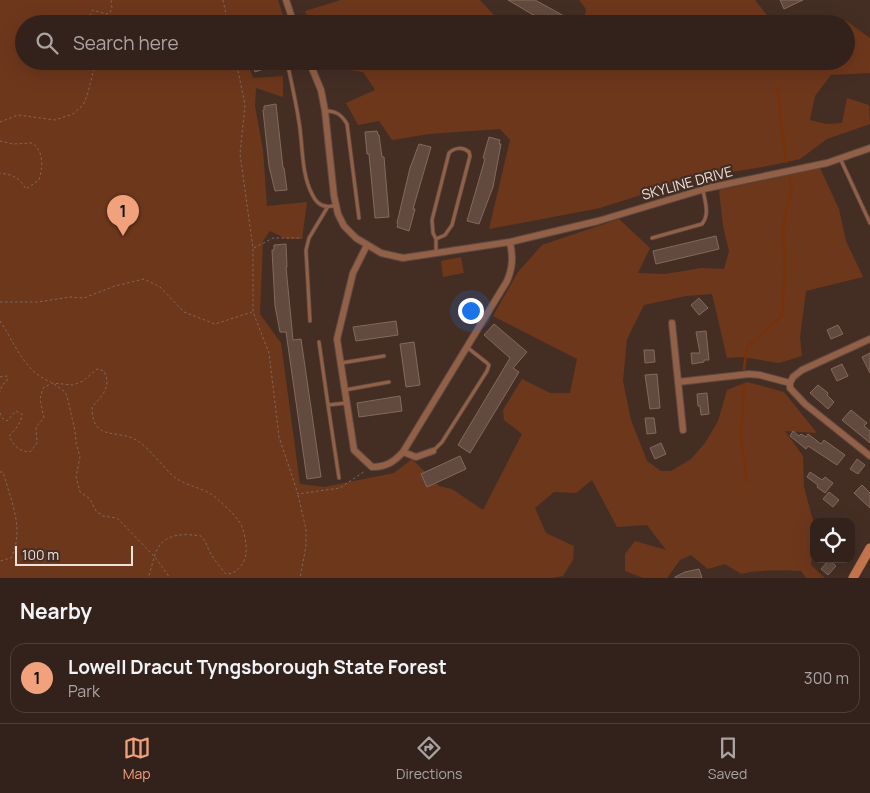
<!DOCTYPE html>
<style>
:root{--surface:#33221b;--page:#3b2a24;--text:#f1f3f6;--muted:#a9a4a3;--line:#4e3f3a;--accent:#f1a17c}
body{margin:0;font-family:Manrope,sans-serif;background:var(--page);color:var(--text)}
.controls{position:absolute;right:15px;bottom:15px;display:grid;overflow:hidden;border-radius:10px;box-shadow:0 5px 20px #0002}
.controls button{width:45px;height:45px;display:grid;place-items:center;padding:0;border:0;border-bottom:1px solid var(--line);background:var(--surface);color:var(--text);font:25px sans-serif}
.scale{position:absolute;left:15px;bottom:12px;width:118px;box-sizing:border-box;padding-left:5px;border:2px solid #efe0da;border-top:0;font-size:14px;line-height:18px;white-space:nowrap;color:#efe0da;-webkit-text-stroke:4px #442e24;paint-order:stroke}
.you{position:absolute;left:470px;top:310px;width:18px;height:18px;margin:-12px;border:4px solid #fff;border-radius:50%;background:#1a73e8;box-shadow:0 0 0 8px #1a73e833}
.badge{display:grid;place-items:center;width:32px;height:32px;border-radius:50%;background:var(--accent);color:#111;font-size:16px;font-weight:700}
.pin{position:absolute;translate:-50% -41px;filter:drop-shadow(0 1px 2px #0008)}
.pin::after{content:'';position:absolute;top:26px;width:18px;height:15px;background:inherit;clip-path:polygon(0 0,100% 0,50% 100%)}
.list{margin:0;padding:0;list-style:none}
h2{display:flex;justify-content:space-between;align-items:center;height:65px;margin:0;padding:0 20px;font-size:21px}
h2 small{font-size:16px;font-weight:400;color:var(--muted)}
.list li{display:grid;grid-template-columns:32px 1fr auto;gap:15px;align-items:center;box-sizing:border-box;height:70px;margin:0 10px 10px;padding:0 10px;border:1px solid var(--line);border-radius:15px}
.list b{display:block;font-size:19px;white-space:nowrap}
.list p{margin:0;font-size:16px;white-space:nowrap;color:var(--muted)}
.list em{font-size:16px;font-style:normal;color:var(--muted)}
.icon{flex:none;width:28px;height:28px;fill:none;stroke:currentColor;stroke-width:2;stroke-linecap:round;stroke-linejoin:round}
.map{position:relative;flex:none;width:870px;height:578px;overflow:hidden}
.search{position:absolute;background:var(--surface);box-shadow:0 5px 20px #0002;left:15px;right:15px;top:15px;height:55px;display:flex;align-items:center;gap:12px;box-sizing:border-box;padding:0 18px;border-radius:28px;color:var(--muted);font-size:19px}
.sheet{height:145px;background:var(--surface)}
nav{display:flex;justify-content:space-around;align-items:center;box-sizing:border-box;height:70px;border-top:1px solid var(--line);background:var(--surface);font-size:14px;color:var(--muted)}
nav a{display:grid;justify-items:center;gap:2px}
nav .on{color:var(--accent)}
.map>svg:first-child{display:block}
</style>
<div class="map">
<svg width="870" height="578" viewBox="0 0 870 578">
<rect width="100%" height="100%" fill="#442e24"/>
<path fill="#6d371c" d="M0,0h278l7,21 -8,3 -31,-4 -3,4h-219v37h223l6,17 30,-2v21l-27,-9 -1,18 8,44 4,56 40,-4 -5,37h-16l-16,-8 -7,10 -3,73 21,29 19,141 24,3 70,-14 18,-14 27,27 13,3 31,21 39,-76 -18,-14 -1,-10 19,-31 28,14h20l7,-34 -84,-43 25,-44 24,-27 77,-26 31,29 -12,25 27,1 37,-6 22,1 5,-18 -6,-25 -4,-36 101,-22 19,41 7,32 17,36 -57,14 -6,46 2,19 -23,7 -37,-6 -15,1 -15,-64 -26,2 -42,9 -17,34 -4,42 8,39 16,41 14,10h10l20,-12 14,-16 13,-22 9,-31 20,-8 37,10 33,41 -32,-2 18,25 1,31 10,37v19l-3,22 14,13h-19l-5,-7c-21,0 -39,-2 -60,3l-16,-10 -17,5 -17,-14 -11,5 -13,18h-24l-18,-7v-17l10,-13 31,9 -19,-25 -30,2 -25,-47 -16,13 -22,-1 -19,16 11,25 28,13 -1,14 -10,16 -11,2h-552z
M341,0h139l22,24h-192l-5,-13z
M579,0h176l19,24h-191l3,-15z
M845,20l25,18v35l-39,2 -16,21 -5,24 16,4 16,-1 5,-25 22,7 1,19 -43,15 -27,20 -32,7 -74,12 -94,30 -111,21 21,-89 -10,-11 -71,5 -37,6 -13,-19 -21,4 -12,-22 29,-13 -12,-18 -35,-5 -3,-6h521v-37h-3z
M461,257l3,16 -21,4 -2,-16z"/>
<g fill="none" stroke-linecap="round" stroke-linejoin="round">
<path stroke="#783209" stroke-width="2.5" d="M777,87l9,75
M744,369l3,-22 35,-31 3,-49 -2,-41 9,-37 -3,-12
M744,385l-3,51 6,46"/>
</g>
<path fill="#624a3f" stroke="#83695e" d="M508,0h27l29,16 -5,8h-6l-18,-8z
M780,0h23l-19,9z
M251,61h13l2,7 -11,4z
M276,104l7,64h1l3,22 -12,1 -6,-25 -6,-56h1v-4z
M377,131l1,4h1l3,22h2l5,60 -14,1 -6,-64h-2l-2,-22z
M489,137l11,3 -1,4h2l-8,43 -14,37 -12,-3 18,-62 -2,-1z
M419,144l12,3 -18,62h2l-6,22 -12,-4 1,-3 -1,-1 13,-55z
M716,236l3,13 -63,15 -3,-13z
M286,244l1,23h-1l7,73 8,-1 20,138 -14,2 -21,-147h-6l-5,-26 -3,-56h2v-5z
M699,298l9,10 -9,7 -8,-10z
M396,321l2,14 -42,6 -3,-14z
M494,324l33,28 -14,16 6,4 -49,81 -12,-8 52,-87 -26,-23z
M838,325l5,9 -12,5 -4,-9z
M706,331l3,29h-5v2l-12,2 -1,-11h9l-4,-21z
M414,342l6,43 -14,2 -6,-43z
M644,350h10l1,12 -10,1z
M870,353v20l-8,-16z
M842,364l6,12 -11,5 -6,-12z
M657,374l3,34 -10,1 -5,-34z
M818,385l10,8 -1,2 7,7 -6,7 -18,-16z
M707,393l2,21 -8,1 -1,-9h-2l-1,-12z
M400,396l2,15 -43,6 -2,-14z
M851,410l16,13 -3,3 6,5v12l-28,-23z
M645,418h9l2,15 -9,1z
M793,431l6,5 2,-2 5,3 2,-3 13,10 3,-4 21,15 -8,10 -29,-19 -2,3 -16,-13z
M661,443l5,11 -11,5 -5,-11z
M460,456l6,13 -39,18 -6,-13z
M857,459l8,6 -7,9 -8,-5z
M810,472l12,8 3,-3 8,6 -8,10 -8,-6 1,-2 -11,-8z
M862,485l8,8v15l-16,-15z
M829,492l10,8 -6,7 -10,-8z
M829,560l7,6 -8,9 -7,-6z
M699,569l3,9h-27v-1l10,-5z"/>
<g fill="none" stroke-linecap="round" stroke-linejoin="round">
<defs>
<path id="lane" d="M287,61c4,20 9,41 12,61 4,23 2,51 13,72 5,11 13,15 24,11
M325,111c11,-1 17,4 22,13l12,94
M840,158l30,65
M652,238l50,-14c8,-10 3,-22 1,-34
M436,239l9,-4 7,-10 18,-69 -1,-4c-6,-5 -14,-5 -20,1l-17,67 1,13 3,6v13
M310,321l-4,-71 3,-12 18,-30
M319,342l9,63
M341,363l43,-7
M345,390l44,-8
M433,451l9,-9 45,-71 2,-6 -2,-2 -19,-15
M339,478l-11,-73 18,-2"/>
<path id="street" d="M286,0l8,24
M309,61l12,29 4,21 9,85 4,18 6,12 12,12 25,15 22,5 107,-16 88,-21 110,-33 119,-25 43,-15
M367,245l-14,28 -16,66 17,111 18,17c14,0 22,-5 31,-15l13,5 17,-6
M672,323l11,107
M678,382l71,-8 11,1 30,8
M790,383v5l15,16 65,52
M790,383l3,-6 9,-7 68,-31
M403,452l104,-171c6,-14 6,-24 3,-39"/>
<path id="secondary" d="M853,578l17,-30"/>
</defs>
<use href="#lane" stroke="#5f4a41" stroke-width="4.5"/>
<use href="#street" stroke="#5f4a41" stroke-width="8"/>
<use href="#secondary" stroke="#5f4a41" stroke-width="10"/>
<path stroke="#7d6960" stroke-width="1" stroke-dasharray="2.5 2.5" stroke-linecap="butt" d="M223,0l5,24
M84,24l9,-14 13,4 4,-1 2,-5 -1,-8
M236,61l9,44 -5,49 13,94v64l16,41 10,84 19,57 42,-6 25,-17
M0,122l18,-7 37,5 18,-6 10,-9 4,-9 7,-27 9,-8
M0,141l13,3 19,-1c12,8 11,24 7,37l-13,9c-7,-12 -13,-14 -26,-16
M254,248l19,-10h29
M0,302h38l32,-5 14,1 31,-12 29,-7 16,8 24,25 31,12 37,-12
M0,321c15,22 24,51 51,61
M0,377l7,-1v5l-5,4 -2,7
M54,384l11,8 2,4 8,35 1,12 4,14 -4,20 4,15 10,7 6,12 7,5 14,2 38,39 15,21
M0,413l2,5 5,3 9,-10 6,3c0,8 -7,16 -13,22 5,10 9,15 21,16l7,-9 -1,-16 8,-9 -4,-19 3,-11 9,-5 21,2 10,-4 14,-12 7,2c8,16 -2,25 -12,36 0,36 26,21 46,34 12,8 24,25 35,35 11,9 26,11 38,18 7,5 23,20 28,27 5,7 8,24 7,33 -1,9 -10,21 -20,20 -5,-6 -11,-13 -15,-20 -4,-6 -4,-12 -10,-18 -14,-2 -34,-4 -43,12 -5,9 -6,20 -10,30
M0,472h3c8,29 22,57 8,86l-11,3
M298,495l8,34v17l-6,32"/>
<use href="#lane" stroke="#925f47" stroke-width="3"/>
<use href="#street" stroke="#925f47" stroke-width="6"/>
<use href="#secondary" stroke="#c6754e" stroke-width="9"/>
</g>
<g text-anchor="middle" stroke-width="4.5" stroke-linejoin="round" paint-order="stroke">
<g font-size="14" fill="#efe0da" stroke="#442e24">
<text transform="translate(687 183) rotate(-15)" y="5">SKYLINE DRIVE</text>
</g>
</g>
</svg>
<div class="controls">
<button><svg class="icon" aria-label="locate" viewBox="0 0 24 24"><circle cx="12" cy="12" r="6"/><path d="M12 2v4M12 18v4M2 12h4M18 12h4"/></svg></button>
</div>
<div class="scale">100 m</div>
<div class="you"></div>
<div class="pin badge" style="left:123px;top:236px">1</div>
<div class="search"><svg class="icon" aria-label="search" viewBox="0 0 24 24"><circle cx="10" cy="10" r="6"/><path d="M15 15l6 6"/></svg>Search here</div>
</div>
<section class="sheet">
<h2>Nearby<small></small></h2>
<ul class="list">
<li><span class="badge">1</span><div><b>Lowell Dracut Tyngsborough State Forest</b><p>Park</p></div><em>300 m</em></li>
</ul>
</section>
<nav>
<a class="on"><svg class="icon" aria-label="map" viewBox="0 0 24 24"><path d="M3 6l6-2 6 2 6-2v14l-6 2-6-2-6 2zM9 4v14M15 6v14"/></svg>Map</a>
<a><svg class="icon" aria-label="directions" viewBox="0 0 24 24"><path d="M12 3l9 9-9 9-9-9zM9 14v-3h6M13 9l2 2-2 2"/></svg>Directions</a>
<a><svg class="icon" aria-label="saved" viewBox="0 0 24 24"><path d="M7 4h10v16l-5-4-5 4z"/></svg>Saved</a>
</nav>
